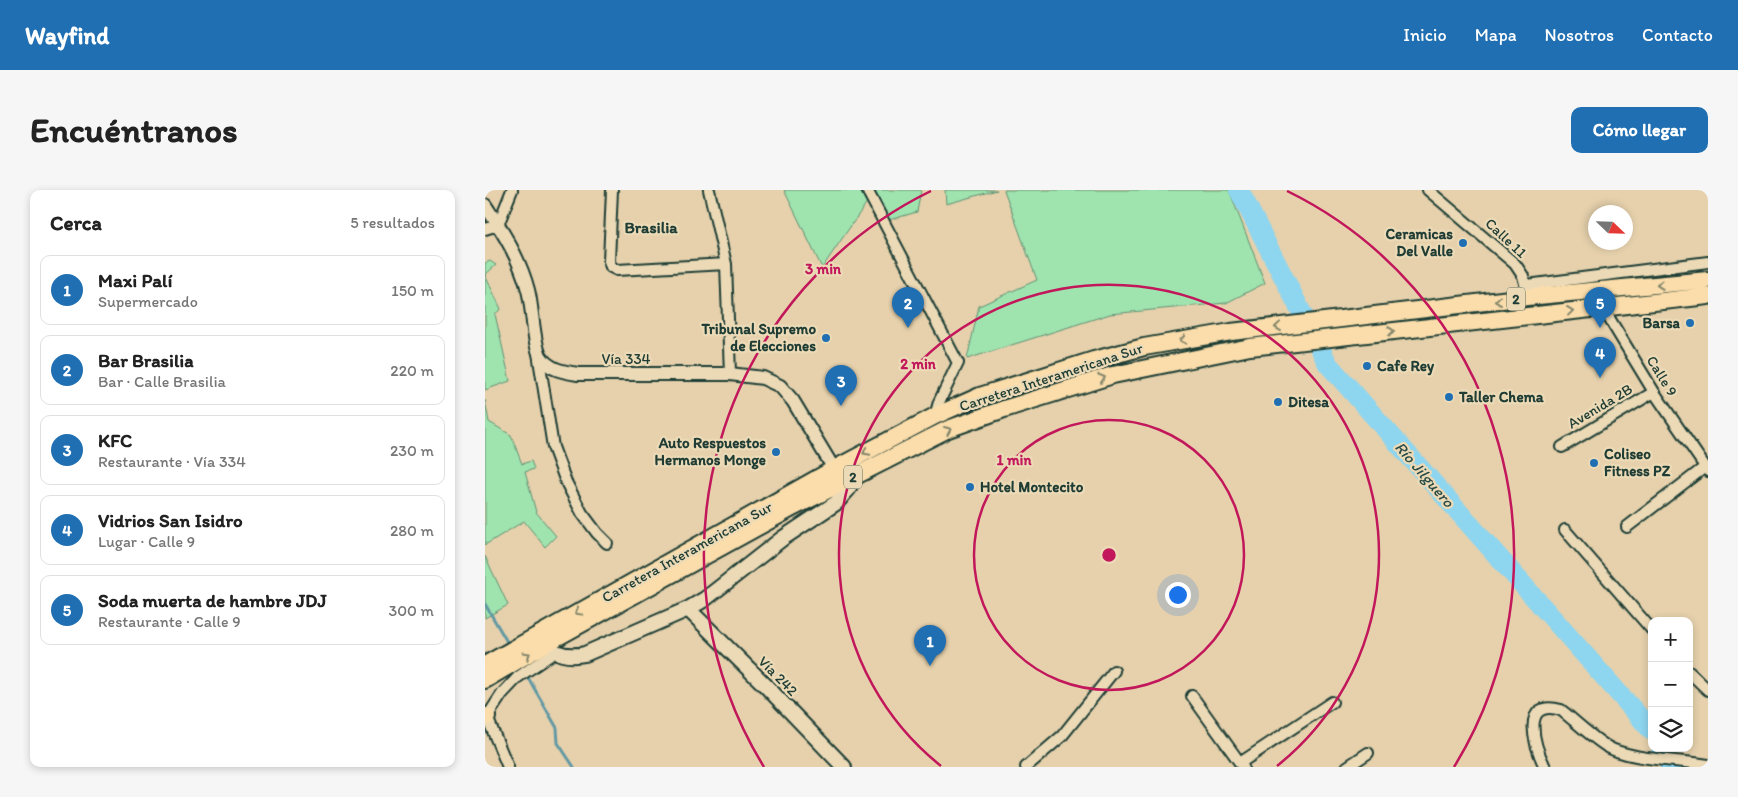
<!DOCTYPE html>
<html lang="es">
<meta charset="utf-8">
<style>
:root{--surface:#fff;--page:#f6f6f6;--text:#222;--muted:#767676;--line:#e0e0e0;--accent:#1f6fb2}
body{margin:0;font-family:Itim,sans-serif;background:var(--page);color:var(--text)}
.controls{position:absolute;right:15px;bottom:15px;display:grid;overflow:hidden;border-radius:10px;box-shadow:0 2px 8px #0003}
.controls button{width:45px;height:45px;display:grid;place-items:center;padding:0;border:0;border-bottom:1px solid var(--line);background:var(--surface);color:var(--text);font:25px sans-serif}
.compass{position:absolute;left:1103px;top:15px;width:45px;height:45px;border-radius:50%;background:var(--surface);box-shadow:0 2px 8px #0003;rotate:113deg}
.you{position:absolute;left:692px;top:404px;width:18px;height:18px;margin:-12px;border:4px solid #fff;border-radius:50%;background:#1a73e8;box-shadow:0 0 0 8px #1a73e833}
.badge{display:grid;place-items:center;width:32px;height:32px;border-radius:50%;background:var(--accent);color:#fff;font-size:16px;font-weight:700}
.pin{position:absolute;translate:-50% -41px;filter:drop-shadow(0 1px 2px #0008)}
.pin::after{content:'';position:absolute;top:26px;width:18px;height:15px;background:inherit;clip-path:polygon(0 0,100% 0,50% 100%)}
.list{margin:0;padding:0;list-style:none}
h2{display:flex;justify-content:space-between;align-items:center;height:65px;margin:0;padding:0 20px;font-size:21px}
h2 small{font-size:16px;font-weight:400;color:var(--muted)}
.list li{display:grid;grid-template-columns:32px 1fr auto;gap:15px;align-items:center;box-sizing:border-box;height:70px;margin:0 10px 10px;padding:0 10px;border:1px solid var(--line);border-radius:10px}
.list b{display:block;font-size:19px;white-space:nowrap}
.list p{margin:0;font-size:16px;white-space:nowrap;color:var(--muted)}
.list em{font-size:16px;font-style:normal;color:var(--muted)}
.icon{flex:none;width:28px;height:28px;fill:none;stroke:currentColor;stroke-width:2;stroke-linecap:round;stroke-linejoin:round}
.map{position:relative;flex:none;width:1223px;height:577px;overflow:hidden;border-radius:10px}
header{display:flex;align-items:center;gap:30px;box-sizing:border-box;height:70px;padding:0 25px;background:var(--accent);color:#fff}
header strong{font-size:24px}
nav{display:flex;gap:28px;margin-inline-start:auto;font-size:18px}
.intro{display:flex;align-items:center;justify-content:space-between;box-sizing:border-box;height:120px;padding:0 30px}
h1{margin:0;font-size:35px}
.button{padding:12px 22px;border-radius:10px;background:var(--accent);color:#fff;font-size:18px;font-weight:700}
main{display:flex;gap:30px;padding:0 30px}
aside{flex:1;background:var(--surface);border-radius:10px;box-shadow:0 2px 8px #0003}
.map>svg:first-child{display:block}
</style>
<header>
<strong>Wayfind</strong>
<nav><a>Inicio</a><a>Mapa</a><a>Nosotros</a><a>Contacto</a></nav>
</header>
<div class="intro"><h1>Encuéntranos</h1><a class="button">Cómo llegar</a></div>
<main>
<aside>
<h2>Cerca<small>5 resultados</small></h2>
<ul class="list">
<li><span class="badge">1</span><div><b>Maxi Palí</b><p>Supermercado</p></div><em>150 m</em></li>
<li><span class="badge">2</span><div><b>Bar Brasilia</b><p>Bar · Calle Brasilia</p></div><em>220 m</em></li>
<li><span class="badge">3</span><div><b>KFC</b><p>Restaurante · Vía 334</p></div><em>230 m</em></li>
<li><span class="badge">4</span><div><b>Vidrios San Isidro</b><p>Lugar · Calle 9</p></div><em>280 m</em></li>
<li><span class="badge">5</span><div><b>Soda muerta de hambre JDJ</b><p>Restaurante · Calle 9</p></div><em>300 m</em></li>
</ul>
</aside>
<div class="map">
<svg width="1223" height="577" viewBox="0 0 1223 577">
<rect width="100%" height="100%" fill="#e6d1ac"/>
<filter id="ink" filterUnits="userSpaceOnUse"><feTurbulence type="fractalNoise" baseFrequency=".02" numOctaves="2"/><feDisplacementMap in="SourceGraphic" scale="10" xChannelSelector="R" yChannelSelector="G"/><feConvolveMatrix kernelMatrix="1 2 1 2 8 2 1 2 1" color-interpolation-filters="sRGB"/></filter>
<g filter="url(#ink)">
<path fill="#9fe3af" stroke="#5f9072" d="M299,0h137l-4,22 -28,8 -15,-28 -52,76z
M460,0h52l-51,14z
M519,0h225l36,93 -39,20 -116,11 -143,45 12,-53 58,-26z
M5,71l6,4 -11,10 16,34 -6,5 15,67 -25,9v-127z
M0,210l4,22 22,13 11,29 9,-3 3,8 -9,3 11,40 20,24 -11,11 -21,-26 -39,24z
M0,366l23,49 -23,13z"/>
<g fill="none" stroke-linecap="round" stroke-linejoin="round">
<path stroke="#6298a4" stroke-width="3" d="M0,414l25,43
M41,484l31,54 1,15 16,24"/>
<path stroke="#8ed5ef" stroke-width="20" d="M754,0l89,174 324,367
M1176,558l10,19"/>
<defs>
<path id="minor" d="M127,0l-3,71 2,6 6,3 109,-6
M224,0l17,74 4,110
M382,0l91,173 -19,39 -4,14
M943,0l87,74 8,12 4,15
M0,39l13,-4 14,-35
M1042,95l181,-23
M1116,101l3,16 5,11 45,74 54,79
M53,163l15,94 13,35 16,31 15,20 10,10
M1077,257l92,-55
M1142,337l78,-60
M1080,340l87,100
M1204,482l19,18
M707,506l51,71
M2,527l21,50
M0,528l2,-1 15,-23 16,-17 37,-25
M755,573l92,-61
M541,577l36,-31 52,-65
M862,577l21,-14
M1060,577c-10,-20 -26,-69 16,-57 14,11 29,26 45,36 22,14 74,14 102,19"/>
<path id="tertiary" d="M0,15c18,27 35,54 43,85 5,18 5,55 13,67 8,13 24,15 37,17h152l33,4 17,8 13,15 41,68"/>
<path id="secondary" d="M203,419l77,76 79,82
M61,445l-2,6c9,14 26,16 41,13l103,-45 17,-10 78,-61 53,-35 13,-15 3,-10"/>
<path id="trunk" d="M0,475l349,-196 101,-53 45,-20 114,-36 50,-13 87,-15 296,-35 181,-17
M0,490l60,-36 249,-137 154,-78 56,-20 109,-34 137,-28 458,-51
M0,526l2,1"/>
</defs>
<use href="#minor" stroke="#1f3d34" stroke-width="14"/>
<use href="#tertiary" stroke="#1f3d34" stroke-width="16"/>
<use href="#secondary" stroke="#1f3d34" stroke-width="18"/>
<use href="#trunk" stroke="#1f3d34" stroke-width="20"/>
<use href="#minor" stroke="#ecdab7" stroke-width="10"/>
<use href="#tertiary" stroke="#ecdab7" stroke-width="12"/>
<use href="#secondary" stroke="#ecdab7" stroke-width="14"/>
<use href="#trunk" stroke="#fbddab" stroke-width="16"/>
</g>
<defs><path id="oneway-chevron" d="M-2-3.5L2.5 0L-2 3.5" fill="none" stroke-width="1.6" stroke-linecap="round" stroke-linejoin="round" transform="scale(1.25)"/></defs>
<g stroke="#82856a">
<use href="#oneway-chevron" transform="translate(1175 95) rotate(174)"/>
<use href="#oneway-chevron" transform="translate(1013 111) rotate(173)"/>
<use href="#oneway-chevron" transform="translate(1085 121) rotate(-7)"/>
<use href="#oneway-chevron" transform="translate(793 137) rotate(174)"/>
<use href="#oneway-chevron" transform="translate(906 141) rotate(-6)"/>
<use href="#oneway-chevron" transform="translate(698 150) rotate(170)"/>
<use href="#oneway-chevron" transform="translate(617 188) rotate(-17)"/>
<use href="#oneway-chevron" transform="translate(463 240) rotate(-23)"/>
<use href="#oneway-chevron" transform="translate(381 262) rotate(152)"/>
<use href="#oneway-chevron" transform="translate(93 422) rotate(151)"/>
<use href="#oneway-chevron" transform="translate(42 465) rotate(-31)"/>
</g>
</g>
<g fill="none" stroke="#c2185b" stroke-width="2.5">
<circle cx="624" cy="365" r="135"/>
<path d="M456 576A270 270 0 1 1 792 576"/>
<path d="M279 577A405 405 0 0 1 446 1M802 1A405 405 0 0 1 969 577"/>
</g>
<g fill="#1f6fb2" stroke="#ecdab7" stroke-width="2">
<circle cx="978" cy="53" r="5"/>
<circle cx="1205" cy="133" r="5"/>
<circle cx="341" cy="148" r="5"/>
<circle cx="882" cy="176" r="5"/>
<circle cx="964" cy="207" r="5"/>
<circle cx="793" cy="212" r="5"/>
<circle cx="291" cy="262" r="5"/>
<circle cx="1109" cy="273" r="5"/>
<circle cx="485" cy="297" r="5"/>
</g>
<g text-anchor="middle" stroke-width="4.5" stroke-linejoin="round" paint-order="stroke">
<g fill="#ecdab7" stroke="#5c6c5b" stroke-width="1">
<rect x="1022" y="97.5" width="18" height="23" rx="4"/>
<rect x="359" y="275.5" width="18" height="23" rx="4"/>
</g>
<g font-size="14" font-weight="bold" fill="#1f3d34">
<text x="1031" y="114">2</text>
<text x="368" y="292">2</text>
</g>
<g font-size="15" font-weight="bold" fill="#1f3d34" stroke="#ecdab7" text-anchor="start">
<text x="968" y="49" text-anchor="end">Ceramicas<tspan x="968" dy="17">Del Valle</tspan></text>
<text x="1195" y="138" text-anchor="end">Barsa</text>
<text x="331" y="144" text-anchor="end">Tribunal Supremo<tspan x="331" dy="17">de Elecciones</tspan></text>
<text x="892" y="181">Cafe Rey</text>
<text x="974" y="212">Taller Chema</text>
<text x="803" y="217">Ditesa</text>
<text x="281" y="258" text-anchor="end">Auto Respuestos<tspan x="281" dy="17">Hermanos Monge</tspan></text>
<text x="1119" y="269">Coliseo<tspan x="1119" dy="17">Fitness PZ</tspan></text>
<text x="495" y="302">Hotel Montecito</text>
</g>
<g font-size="15" fill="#1f3d34" stroke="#ecdab7">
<text transform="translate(1021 48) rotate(43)" y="5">Calle 11</text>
<text x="141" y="174">Vía 334</text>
<text transform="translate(1177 186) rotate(58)" y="5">Calle 9</text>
<text transform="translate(566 187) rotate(-18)" y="5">Carretera Interamericana Sur</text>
<text transform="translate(1115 216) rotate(-31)" y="5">Avenida 2B</text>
<text transform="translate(202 362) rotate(-29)" y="5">Carretera Interamericana Sur</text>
<text transform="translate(293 486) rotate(45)" y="5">Vía 242</text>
</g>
<g font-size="16" font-weight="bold" fill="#1f3d34" stroke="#ecdab7">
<text x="166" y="43">Brasilia</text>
</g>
<g font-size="16" font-style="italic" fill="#2a4c47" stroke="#ecdab7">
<text transform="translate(940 284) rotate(49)" y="6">Río Jilguero</text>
</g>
</g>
<circle cx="624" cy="365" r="8" fill="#c2185b" stroke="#ecdab7" stroke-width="2.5"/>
<g font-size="15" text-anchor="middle" font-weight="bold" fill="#c2185b" stroke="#ecdab7" stroke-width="4.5" stroke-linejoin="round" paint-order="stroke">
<text x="338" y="84">3 min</text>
<text x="433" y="179">2 min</text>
<text x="529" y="275">1 min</text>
</g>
</svg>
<div class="controls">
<button>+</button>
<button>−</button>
<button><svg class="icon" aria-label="layers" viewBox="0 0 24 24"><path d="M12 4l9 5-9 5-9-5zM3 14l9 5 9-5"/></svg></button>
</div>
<svg class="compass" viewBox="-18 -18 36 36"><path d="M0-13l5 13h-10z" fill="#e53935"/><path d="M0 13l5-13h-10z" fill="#767676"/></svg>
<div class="you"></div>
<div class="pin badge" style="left:445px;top:476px">1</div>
<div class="pin badge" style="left:423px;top:138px">2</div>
<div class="pin badge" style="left:356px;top:216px">3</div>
<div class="pin badge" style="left:1115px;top:188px">4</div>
<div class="pin badge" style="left:1115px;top:138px">5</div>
</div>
</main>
